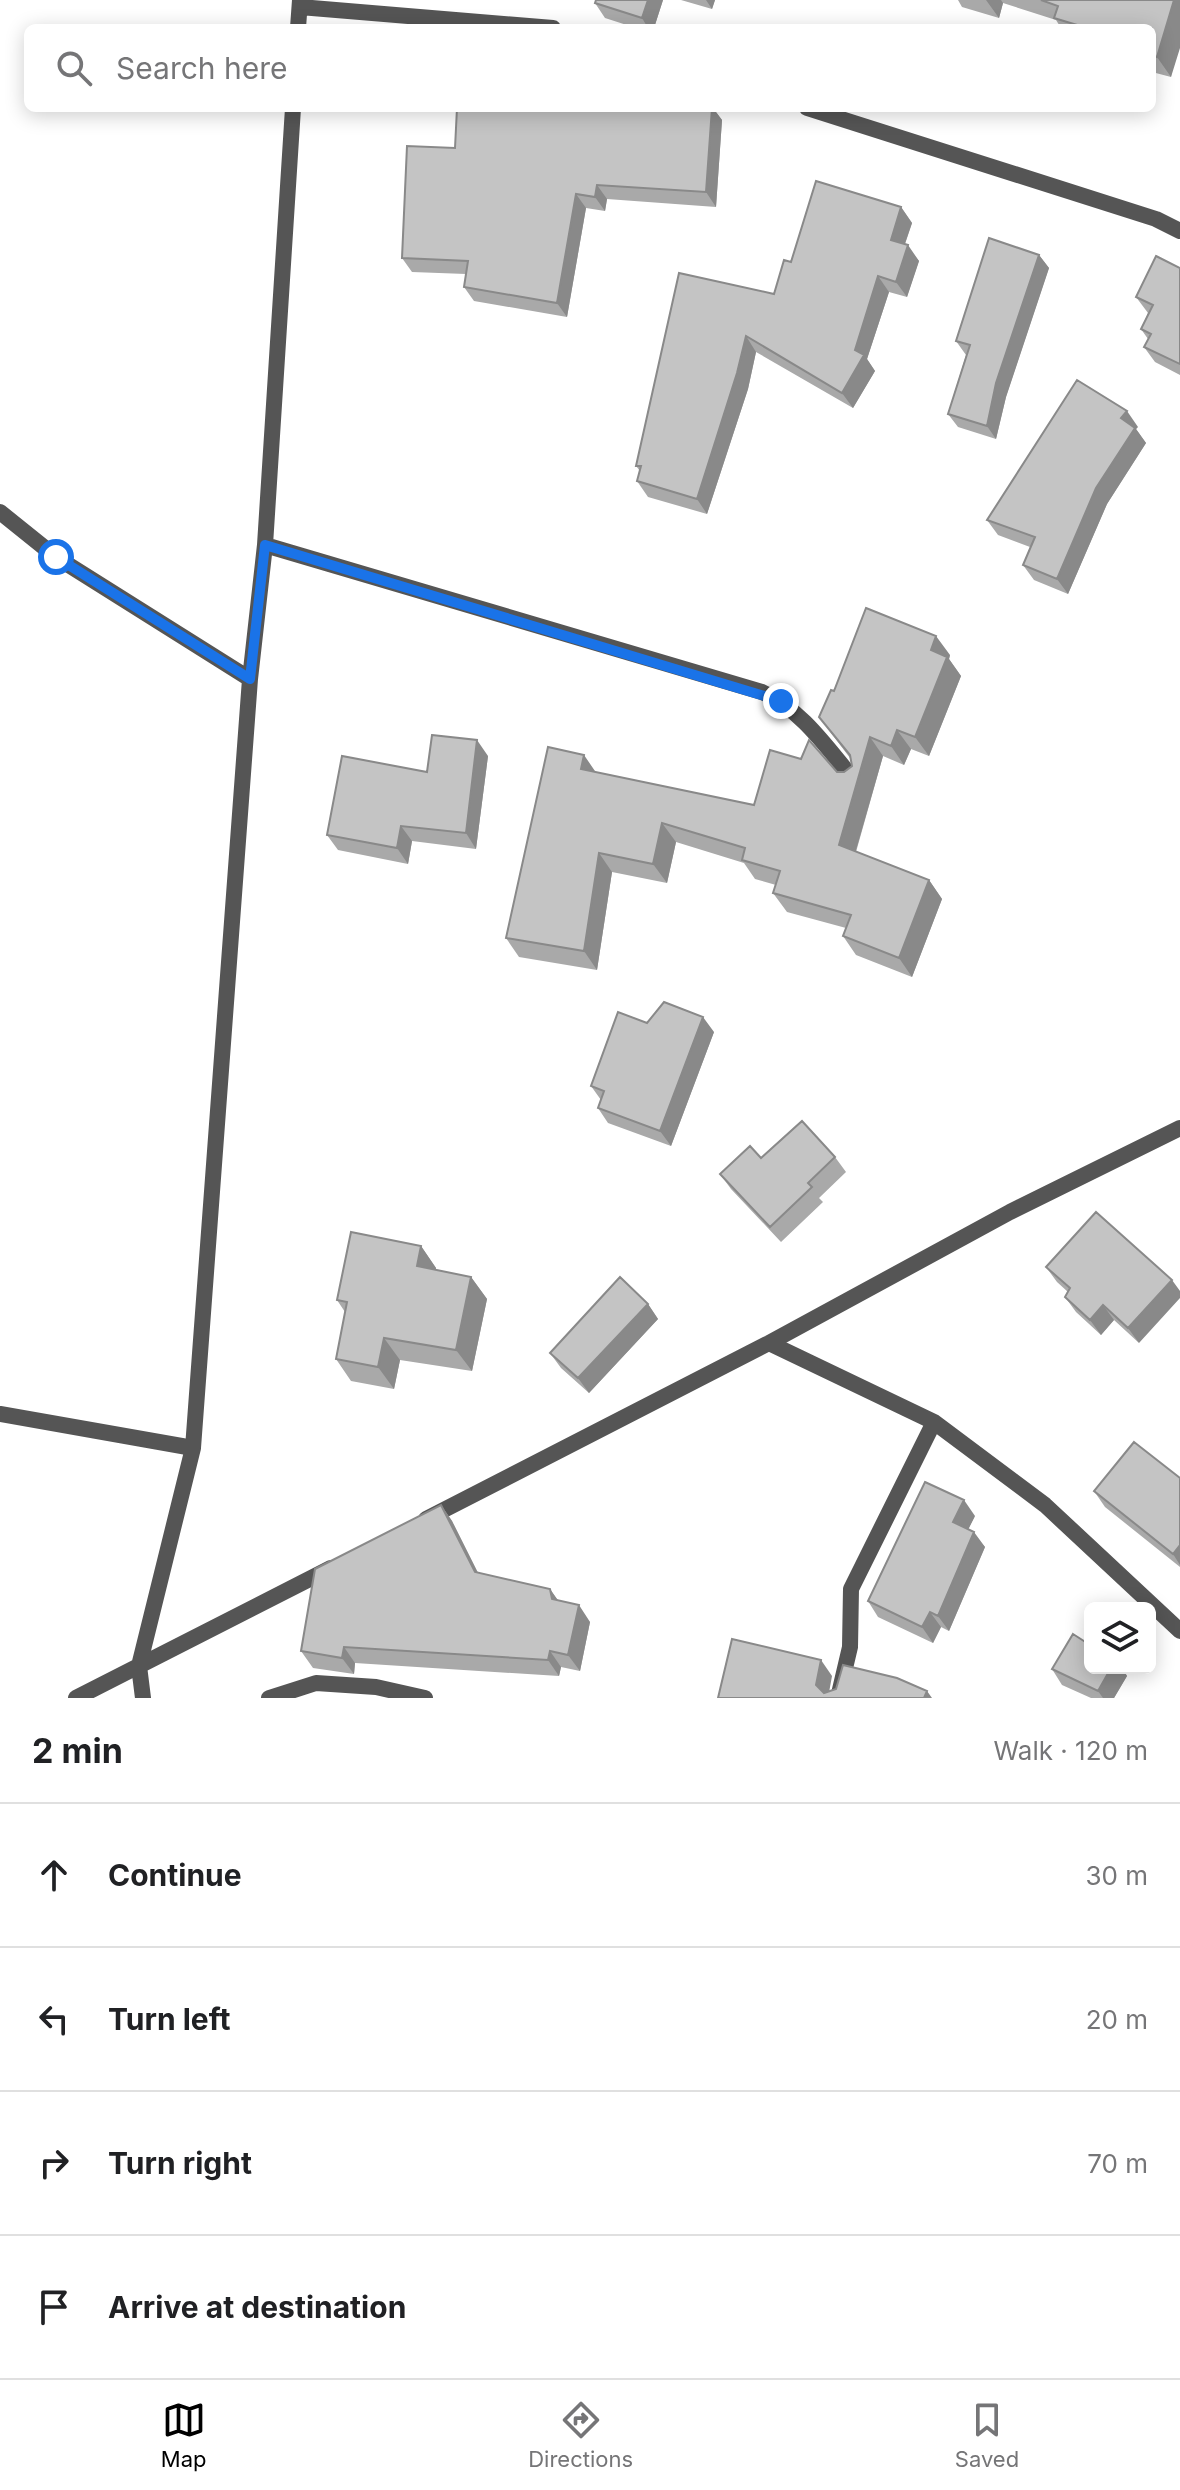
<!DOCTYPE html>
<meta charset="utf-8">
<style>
:root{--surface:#fff;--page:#f6f6f6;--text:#202124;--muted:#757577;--line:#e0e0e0;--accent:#000}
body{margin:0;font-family:Inter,sans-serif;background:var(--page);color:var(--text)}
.controls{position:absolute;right:24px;bottom:24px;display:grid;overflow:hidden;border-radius:12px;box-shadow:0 4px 20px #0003}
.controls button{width:72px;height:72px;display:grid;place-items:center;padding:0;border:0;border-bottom:2px solid var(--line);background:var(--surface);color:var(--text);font:40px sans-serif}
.stop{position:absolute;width:24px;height:24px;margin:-18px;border:6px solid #1a73e8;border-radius:50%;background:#fff}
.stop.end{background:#1a73e8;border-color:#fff;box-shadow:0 2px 8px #0008}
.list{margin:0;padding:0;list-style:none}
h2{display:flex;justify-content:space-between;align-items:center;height:104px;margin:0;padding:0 32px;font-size:34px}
h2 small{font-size:26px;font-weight:400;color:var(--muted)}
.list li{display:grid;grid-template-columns:52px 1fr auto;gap:24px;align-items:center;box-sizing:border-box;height:144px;padding:0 32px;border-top:2px solid var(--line)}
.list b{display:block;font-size:30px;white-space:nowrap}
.list em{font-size:26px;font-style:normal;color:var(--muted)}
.icon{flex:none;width:44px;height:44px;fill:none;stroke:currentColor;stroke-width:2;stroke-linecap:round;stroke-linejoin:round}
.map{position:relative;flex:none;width:1180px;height:1698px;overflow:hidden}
.search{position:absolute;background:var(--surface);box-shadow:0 4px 20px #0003;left:24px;right:24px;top:24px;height:88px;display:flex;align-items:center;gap:20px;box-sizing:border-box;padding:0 28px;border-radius:12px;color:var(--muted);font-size:30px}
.sheet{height:680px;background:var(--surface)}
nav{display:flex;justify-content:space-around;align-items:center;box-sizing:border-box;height:112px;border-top:2px solid var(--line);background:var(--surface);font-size:22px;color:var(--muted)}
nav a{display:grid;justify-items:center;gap:4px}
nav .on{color:var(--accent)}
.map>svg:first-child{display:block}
</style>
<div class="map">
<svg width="1180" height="1698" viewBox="0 0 1180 1698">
<rect width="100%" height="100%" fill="#fff"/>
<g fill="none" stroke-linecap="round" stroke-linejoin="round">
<path stroke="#555" stroke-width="16" d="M300,7l253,21
M298,28l2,-28
M807,108l349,111 24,12
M0,512l56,45 194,122
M265,545l497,147c40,18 65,56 93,89
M769,1343l165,79 111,83 135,126
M0,1414l193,34
M426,1519l343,-176 241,-131 170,-84
M76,1698l255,-130
M143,1698l-4,-32 54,-218 57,-769 15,-134 28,-437
M269,1698l47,-15 60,4 49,11
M838,1698l12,-51 1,-58 83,-167"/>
</g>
<path fill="#a9a9a9" d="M663,0l-9,28h-18l-31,-10 -10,-15z
M681,0h34l-3,9z
M958,0h222l-9,77 -19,-5v-44h-91l-5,-8 -53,-17 -4,15 -37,-11z
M457,108h256l9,12 -6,87 -109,-8 -2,12 -19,-3 -19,109 -93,-16 -10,-14 2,-13 -54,-2 -10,-14 53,-110z
M901,207l11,16 -7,21 14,17 -12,36 -18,-5 -22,67 8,12 -22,37 -97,-56 -8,37 -41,125 -59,-17 -11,-16 3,-10 -4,-5 138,-172 17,-32z
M1039,255l10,13 -43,129 -10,42 -38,-12 -10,-13 18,-59 -10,-14z
M1180,268v107l-25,-13 -11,-15 4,-8 -7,-10 7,-16 -12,-16z
M1138,427l-2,2 10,14 -39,61 -39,90 -34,-14 -11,-15 7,-18 -32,-12 -11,-15z
M950,655l-1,4 12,17 -32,80 -18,-7 -7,16 -21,-9 -27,96 73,28 13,19 -30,78 -56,-22 -13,-19 3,-8 -59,-16 -14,-19 3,-8 -21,-6 -11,-16 -68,-21 -9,41 -55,-11 -15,98 -78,-13 -13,-19 90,-166 158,33 83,-33h7l8,-6 -2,-8 -31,-41 15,-26z
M488,756l-12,93 -64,-8 -4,23 -70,-14 -11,-15 100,-63z
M647,1023l67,9 -43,114 -63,-23 -10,-15 3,-8 -10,-14z
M835,1157l11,15 -27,26 4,4 -42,40 -50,-53 -11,-15 41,-16z
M1096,1212l43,131 -25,-23 -13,15 -25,-23 -11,-15 3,-5 -11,-10 -11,-15z
M421,1246l15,22v2l35,7 16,22 -15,72 -72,-11 -6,29 -43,-8 -15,-22 9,-47 -8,-12z
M648,1304l10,15 -69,74 -28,-25 -11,-15z
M1180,1478v89l-75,-60 -11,-16z
M441,1505l11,16 26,52 72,16 8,12 32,21 -10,49 -19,-4 -2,9 -204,-13 -1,11 -41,-6 -12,-17z
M975,1516l-7,13 17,18 -36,84 -8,-4 -8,16 -55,-26 -10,-16z
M1122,1668l5,8 -13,22h-23l-29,-13 -10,-16z"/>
<path fill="#898989" d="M648,0h15l-9,28h-6l-6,-10z
M706,0h9l-3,9z
M986,0h15l2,3 -4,15z
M1174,0h6v48l-9,29 -14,-20z
M712,108h1l9,12 -6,87 -10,-15z
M597,185l10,14 -2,12 -10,-14z
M576,194l10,14 -19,109 -10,-14z
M901,207l11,16 -11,32 -10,-15z
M908,245l11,16 -12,36 -11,-15z
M1039,255l10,13 -43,129 -10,42 -9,-13 9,-43z
M878,276l11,16 -22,67 8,12 -22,37 -11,-15z
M746,336l10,16 -8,37 -41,125 -10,-15z
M1127,411l11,16 -2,2 10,14 -39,61 -39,90 -11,-15 64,-161z
M936,636l14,19 -1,4 12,17 -32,80 -14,-19 16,-87z
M897,730l14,19 -7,16 -13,-19z
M870,737l13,19 -31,108 -13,-19z
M477,740l11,16 -12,93 -10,-16z
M584,755l13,19 -16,-5z
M662,823l14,19 -9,41 -14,-19z
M401,826l11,15 -4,23 -11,-16z
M599,853l13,19 -15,98 -13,-19z
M929,880l13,19 -30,78 -13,-19z
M703,1017l11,15 -43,114 -11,-15z
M421,1246l15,22 -3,20 -16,-22z
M471,1277l16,22 -15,72 -16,-21z
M1172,1280l8,11v7l-41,45 -11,-15z
M648,1304l10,15 -69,74 -11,-15z
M1103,1305l11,15 -13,15 -11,-15z
M384,1338l16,22 -6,29 -16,-22z
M964,1500l11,16 -11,22 -11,-16z
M441,1505l11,16 34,68 -11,-17z
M974,1532l11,15 -36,84 -11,-15z
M1180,1545v20l-7,-11z
M550,1589l12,17 -10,-7z
M579,1605l11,17 -10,49 -12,-16z
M930,1612l11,15 -8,16 -11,-16z
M344,1647l11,16 -1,11 -12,-16z
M550,1651l11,16 -2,9 -11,-16z
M821,1660l11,16 -4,22 -12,-13z
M1111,1668h11l5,8 -13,22h-11l-5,-7z
M927,1691l5,7h-8z"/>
<path fill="#c4c4c4" stroke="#898989" stroke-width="2" d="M596,0h52l-6,18 -47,-15z
M1041,0h133l-17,57 -5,-1v-28h-65l-33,-10 4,-12z
M457,108h255l-6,84 -109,-7 -2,12 -19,-3 -19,109 -93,-16 4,-26 -66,-3 5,-112 48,2z
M816,181l85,26 -10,33 17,5 -12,37 -18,-6 -23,74 9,5 -22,38 -96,-57 -9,37 -40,126 -60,-18 4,-15h-5l43,-193 95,21 10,-34 7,2z
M989,238l50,17 -43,128 -9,43 -39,-12 22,-69 -14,-4z
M1156,256l24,12v96l-36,-17 7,-13 -10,-5 12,-24 -17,-8z
M1077,380l50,31 -6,7 14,10 -39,60 -39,91 -34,-14 12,-28 -48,-17z
M866,608l70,28 -5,14 16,7 -32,80 -18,-7 -6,16 -21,-9 -31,108 90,35 -30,78 -56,-22 8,-21 -78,-22 7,-22 -38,-11 3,-12 -83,-25 -9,41 -54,-11 -15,98 -78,-13 42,-191 36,8 -3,14 173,36 16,-55 31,9 8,-19 28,32h7l8,-6 -2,-11 -31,-38 12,-27 3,1z
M432,735l45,5 -11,93 -65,-7 -4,22 -70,-13 15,-79 85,16z
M664,1002l39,15 -43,114 -62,-23 6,-17 -13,-5 27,-74 29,11z
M802,1121l33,36 -27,26 4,4 -42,40 -50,-53 30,-28 11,12z
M1096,1212l76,68 -44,48 -25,-23 -13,15 -25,-23 5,-9 -24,-21z
M351,1232l70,14 -4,20 54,11 -15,73 -72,-12 -6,29 -42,-8 11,-57 -10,-2z
M620,1277l28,27 -70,74 -28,-25z
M1134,1442l46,36v67l-7,9 -79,-63z
M925,1482l39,18 -11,22 21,10 -36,84 -8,-4 -8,15 -54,-26z
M441,1505l34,67 75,17 2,10 27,6 -11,50 -18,-4 -2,9 -204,-13 -2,11 -41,-7 14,-82z
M1073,1634l17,11v23h21l-13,23 -46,-22z
M732,1639l89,21 -5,25 8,8 12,-4 7,-24 54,13 30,13 -3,7h-206z"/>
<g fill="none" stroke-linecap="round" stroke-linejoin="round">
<path stroke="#1a73e8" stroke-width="10" d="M56,557l194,122 15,-134 516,156"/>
</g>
</svg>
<div class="controls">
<button><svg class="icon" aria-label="layers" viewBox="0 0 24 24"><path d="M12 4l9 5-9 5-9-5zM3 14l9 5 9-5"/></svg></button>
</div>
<div class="stop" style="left:56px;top:557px"></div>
<div class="stop end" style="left:781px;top:701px"></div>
<div class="search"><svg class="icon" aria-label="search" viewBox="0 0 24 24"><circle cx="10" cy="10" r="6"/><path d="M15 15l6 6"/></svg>Search here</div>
</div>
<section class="sheet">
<h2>2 min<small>Walk · 120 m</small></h2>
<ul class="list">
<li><svg class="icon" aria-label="ahead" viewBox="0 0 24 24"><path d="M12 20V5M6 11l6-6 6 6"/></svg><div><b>Continue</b></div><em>30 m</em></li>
<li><svg class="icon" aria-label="left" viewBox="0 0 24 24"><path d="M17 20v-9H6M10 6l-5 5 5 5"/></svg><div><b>Turn left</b></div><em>20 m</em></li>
<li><svg class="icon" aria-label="right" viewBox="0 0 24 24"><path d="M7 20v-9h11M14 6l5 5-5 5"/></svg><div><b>Turn right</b></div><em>70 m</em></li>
<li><svg class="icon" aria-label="arrive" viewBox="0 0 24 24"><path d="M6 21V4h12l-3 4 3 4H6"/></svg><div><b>Arrive at destination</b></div></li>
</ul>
</section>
<nav>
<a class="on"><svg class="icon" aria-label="map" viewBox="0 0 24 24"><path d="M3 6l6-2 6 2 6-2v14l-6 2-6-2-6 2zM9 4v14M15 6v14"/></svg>Map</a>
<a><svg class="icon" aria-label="directions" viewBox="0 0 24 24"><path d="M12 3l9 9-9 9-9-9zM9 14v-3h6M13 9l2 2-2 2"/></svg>Directions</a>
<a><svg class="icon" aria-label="saved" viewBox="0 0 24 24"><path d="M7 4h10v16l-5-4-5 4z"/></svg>Saved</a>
</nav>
